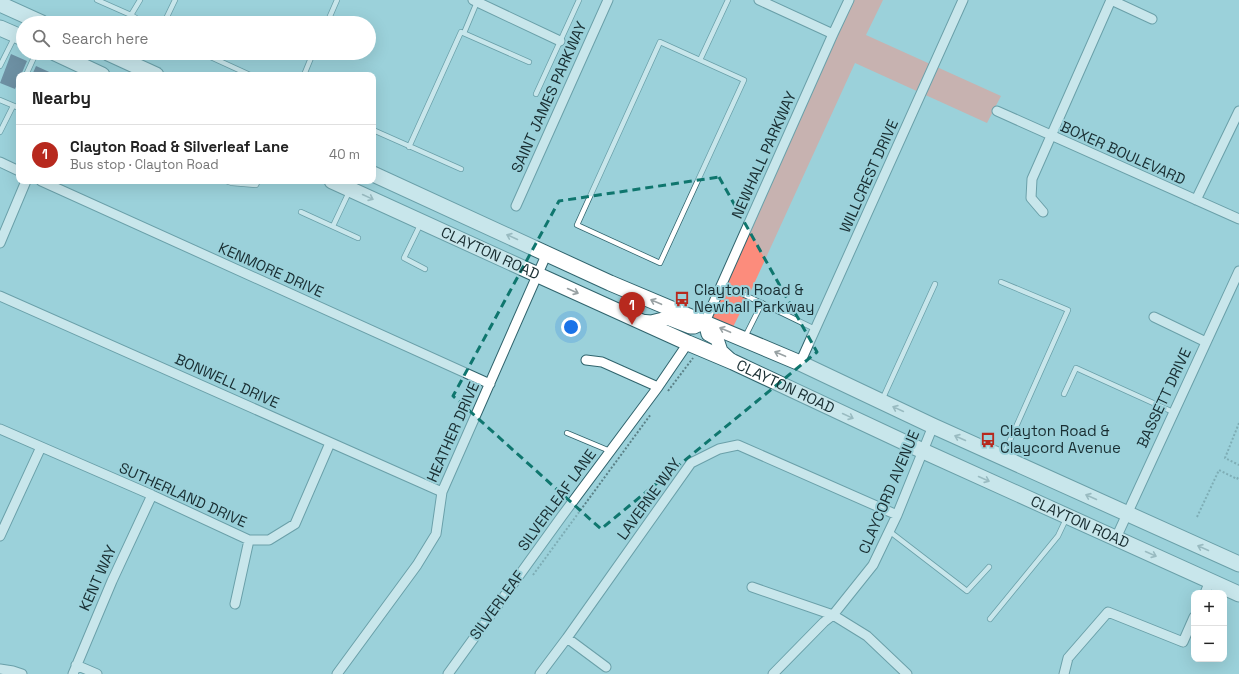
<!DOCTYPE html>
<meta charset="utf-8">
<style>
:root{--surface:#fff;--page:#f6f6f6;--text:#222;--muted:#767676;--line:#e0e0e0;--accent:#b7291e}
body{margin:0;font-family:"Space Grotesk",sans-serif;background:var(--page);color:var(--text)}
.controls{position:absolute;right:12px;bottom:12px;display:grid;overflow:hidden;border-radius:8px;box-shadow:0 4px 16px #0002}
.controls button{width:36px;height:36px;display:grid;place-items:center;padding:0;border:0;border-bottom:1px solid var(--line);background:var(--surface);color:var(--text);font:20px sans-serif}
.you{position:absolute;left:571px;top:327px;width:14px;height:14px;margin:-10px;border:3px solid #fff;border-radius:50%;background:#1a73e8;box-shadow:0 0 0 6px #1a73e833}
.badge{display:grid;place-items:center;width:26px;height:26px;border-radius:50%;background:var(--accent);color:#fff;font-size:13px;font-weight:700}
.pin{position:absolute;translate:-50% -33px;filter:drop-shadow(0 1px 2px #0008)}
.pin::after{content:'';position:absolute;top:21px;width:14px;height:12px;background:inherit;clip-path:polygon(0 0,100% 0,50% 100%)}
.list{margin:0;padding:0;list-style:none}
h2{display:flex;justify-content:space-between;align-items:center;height:52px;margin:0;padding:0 16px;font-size:17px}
h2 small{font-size:13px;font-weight:400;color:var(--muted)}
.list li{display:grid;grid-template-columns:26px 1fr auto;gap:12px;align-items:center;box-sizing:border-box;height:60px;padding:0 16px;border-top:1px solid var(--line)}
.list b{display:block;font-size:15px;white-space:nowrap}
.list p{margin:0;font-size:13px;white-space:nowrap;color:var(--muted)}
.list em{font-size:13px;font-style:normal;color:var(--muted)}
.icon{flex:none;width:22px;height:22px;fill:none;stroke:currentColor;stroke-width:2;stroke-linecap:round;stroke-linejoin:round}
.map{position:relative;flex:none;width:1239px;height:674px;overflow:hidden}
.search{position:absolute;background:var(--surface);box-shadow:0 4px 16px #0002;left:16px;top:16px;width:360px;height:44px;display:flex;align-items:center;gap:10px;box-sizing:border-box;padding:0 14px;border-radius:22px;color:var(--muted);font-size:15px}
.panel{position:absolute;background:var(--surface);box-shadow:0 4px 16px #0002;left:16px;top:72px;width:360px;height:112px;border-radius:8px}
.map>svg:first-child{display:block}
</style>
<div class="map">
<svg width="1239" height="674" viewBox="0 0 1239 674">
<rect width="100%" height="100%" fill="#9bd1da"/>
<path fill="#fc8c7c" d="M849,0h34l-17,35 135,61 -14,27 -132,-60 -107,234 -18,36 -25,-11z"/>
<path fill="#364161" d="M11,54l16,7 -6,14h-2v5l-4,9 -15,-6z
M36,66l20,9h-24z"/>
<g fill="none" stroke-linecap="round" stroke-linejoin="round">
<defs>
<path id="lane" d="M97,0l34,15 13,8
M131,15l9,-15
M164,23l11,-23
M327,23l10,-23
M464,33l13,-31
M660,42l84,38 -84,183 -83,-38z
M202,53l48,22
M700,60l28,-60
M0,66l15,-30
M26,75l10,-22
M304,75l9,-22
M536,94l43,-94
M0,100l19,8
M373,130l88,39
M0,132l13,-26
M409,147l52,-115 68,30
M226,181l6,2 24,2 2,-4
M301,212l57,26
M421,223l-17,35 21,11
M333,226l16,-34
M1001,282l67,28 -65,146
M722,284l93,45
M745,337l17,-34
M1064,394l12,-26 97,44
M882,400l53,-116
M567,433l43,18
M889,531l78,60 22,-24
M990,619l68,-83 8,-17"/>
<path id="street" d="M473,0l87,41
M759,0l74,34
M1111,0l41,19
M997,111l242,108
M0,162l19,9
M41,181l449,203
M1196,200l43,-89
M516,206l92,-206
M1043,212l-12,-14 1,-19 79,-179
M0,243l26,-62
M0,296l442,196
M1154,317l52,25
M705,322l128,-288 16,-34
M586,360l16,2 56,25
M800,363l163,-363
M0,429l152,66 97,45h20l26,-16 35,-81
M0,536l41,-89
M1116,538l123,-267
M752,587l81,28 34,21 40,38
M1205,593l5,-12
M235,604l14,-64
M567,638l39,29
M76,665l21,9
M0,669l13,2 9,3
M73,674l39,-93 40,-86
M337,674l80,-109 19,-31 6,-42 105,-239
M448,674l114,-158 96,-129 30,-44
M540,674l27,-36 124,-175 28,-14 19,-4 159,70
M773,674l51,-52 9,-7 40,-50 24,-50 36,-89
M1064,674l4,-16 40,-46 75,30 11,-25"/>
<path id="secondary" d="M639,321l12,1 16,-4 23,9h4l11,-5 3,12 9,5 4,12 11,10"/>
<g id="primary">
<path d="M0,4l42,19"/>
<path d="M0,28l23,10"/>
<path d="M55,53l47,22"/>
<path d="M108,53l48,22"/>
<path d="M373,174l237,109 190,80 133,63 306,138"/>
<path id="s1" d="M332,181l206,94 150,68 45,19 190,89 316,143"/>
</g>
</defs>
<use href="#lane" stroke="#30646d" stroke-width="6"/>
<use href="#street" stroke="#30646d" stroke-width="11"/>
<use href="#secondary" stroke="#30646d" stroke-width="15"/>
<use href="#primary" stroke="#30646d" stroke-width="17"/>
<path stroke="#5b8187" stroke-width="2" stroke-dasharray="2 2" stroke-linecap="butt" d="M668,391l25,-33
M1239,423l-14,35 14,7
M1197,517l22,-47 18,9 2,-3
M533,575l118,-161"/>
<use href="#lane" stroke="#fff" stroke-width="4.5"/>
<use href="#street" stroke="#fff" stroke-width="9"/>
<use href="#secondary" stroke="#fff" stroke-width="13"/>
<use href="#primary" stroke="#fff" stroke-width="15"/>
</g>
<defs><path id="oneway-shaft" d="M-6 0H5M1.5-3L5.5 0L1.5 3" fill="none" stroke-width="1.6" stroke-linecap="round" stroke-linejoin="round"/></defs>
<g stroke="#98a1a3">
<use href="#oneway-shaft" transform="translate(368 197) rotate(25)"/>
<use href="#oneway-shaft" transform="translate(512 237) rotate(-156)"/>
<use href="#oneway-shaft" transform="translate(573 291) rotate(24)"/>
<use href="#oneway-shaft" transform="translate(656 302) rotate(-157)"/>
<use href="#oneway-shaft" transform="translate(725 330) rotate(-157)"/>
<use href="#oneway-shaft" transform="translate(780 354) rotate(-157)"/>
<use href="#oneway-shaft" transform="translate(898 409) rotate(-155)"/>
<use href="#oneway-shaft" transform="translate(848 416) rotate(25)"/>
<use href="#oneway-shaft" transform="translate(960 438) rotate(-156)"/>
<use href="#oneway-shaft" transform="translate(984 479) rotate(24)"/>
<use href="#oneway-shaft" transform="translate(1091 497) rotate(-156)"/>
<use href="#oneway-shaft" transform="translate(1203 548) rotate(-156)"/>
<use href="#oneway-shaft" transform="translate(1151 554) rotate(24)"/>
</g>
<path d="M0 0H1239V674H0ZM719,177l98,175 -216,177 -148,-133 106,-195z" fill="#9bd1da" fill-opacity=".55" fill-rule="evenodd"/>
<path fill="none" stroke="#0f766e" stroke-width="3" stroke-dasharray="8 5" stroke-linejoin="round" d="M719,177l98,175 -216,177 -148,-133 106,-195z"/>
<defs>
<symbol id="bus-bare" viewBox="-9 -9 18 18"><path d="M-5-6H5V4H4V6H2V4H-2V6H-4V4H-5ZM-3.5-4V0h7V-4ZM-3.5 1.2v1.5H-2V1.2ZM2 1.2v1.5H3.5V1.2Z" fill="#b7291e" stroke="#9bd1da" stroke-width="2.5" paint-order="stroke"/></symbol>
</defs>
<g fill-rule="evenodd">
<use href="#bus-bare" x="671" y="288" width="22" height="22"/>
<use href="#bus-bare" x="977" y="429" width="22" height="22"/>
</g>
<g text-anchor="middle" stroke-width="4" stroke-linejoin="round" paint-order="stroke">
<g font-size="15" fill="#192e32" stroke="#9bd1da">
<text transform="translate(549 97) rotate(-66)" y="5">SAINT JAMES PARKWAY</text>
<text transform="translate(1123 153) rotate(24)" y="5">BOXER BOULEVARD</text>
<text transform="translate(764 155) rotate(-66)" y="5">NEWHALL PARKWAY</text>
<text transform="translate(869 176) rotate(-66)" y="5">WILLCREST DRIVE</text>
<text dy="5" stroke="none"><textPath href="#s1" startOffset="174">CLAYTON ROAD</textPath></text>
<text transform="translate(271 270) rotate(24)" y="5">KENMORE DRIVE</text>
<text transform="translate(227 381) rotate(24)" y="5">BONWELL DRIVE</text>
<text dy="5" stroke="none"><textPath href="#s1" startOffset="498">CLAYTON ROAD</textPath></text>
<text transform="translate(1164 398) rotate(-65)" y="5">BASSETT DRIVE</text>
<text transform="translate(453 432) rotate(-66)" y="5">HEATHER DRIVE</text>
<text transform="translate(889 492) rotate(-67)" y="5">CLAYCORD AVENUE</text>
<text transform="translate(183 495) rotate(24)" y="5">SUTHERLAND DRIVE</text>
<text transform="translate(649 499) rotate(-54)" y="5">LAVERNE WAY</text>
<text transform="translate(557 500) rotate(-54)" y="5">SILVERLEAF LANE</text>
<text dy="5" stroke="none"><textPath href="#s1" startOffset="822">CLAYTON ROAD</textPath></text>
<text transform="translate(98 578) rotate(-66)" y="5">KENT WAY</text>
<text transform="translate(497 605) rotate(-54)" y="5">SILVERLEAF</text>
</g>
<g font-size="15" fill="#192e32" stroke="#9bd1da" text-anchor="start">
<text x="694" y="295">Clayton Road &amp;<tspan x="694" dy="17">Newhall Parkway</tspan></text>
<text x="1000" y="436">Clayton Road &amp;<tspan x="1000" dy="17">Claycord Avenue</tspan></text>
</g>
</g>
</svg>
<div class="controls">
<button>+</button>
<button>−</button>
</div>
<div class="you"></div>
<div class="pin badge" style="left:632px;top:325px">1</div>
<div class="search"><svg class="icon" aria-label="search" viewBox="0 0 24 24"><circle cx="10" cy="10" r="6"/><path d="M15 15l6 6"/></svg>Search here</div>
<section class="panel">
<h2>Nearby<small></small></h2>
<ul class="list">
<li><span class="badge">1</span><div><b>Clayton Road &amp; Silverleaf Lane</b><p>Bus stop · Clayton Road</p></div><em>40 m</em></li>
</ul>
</section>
</div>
